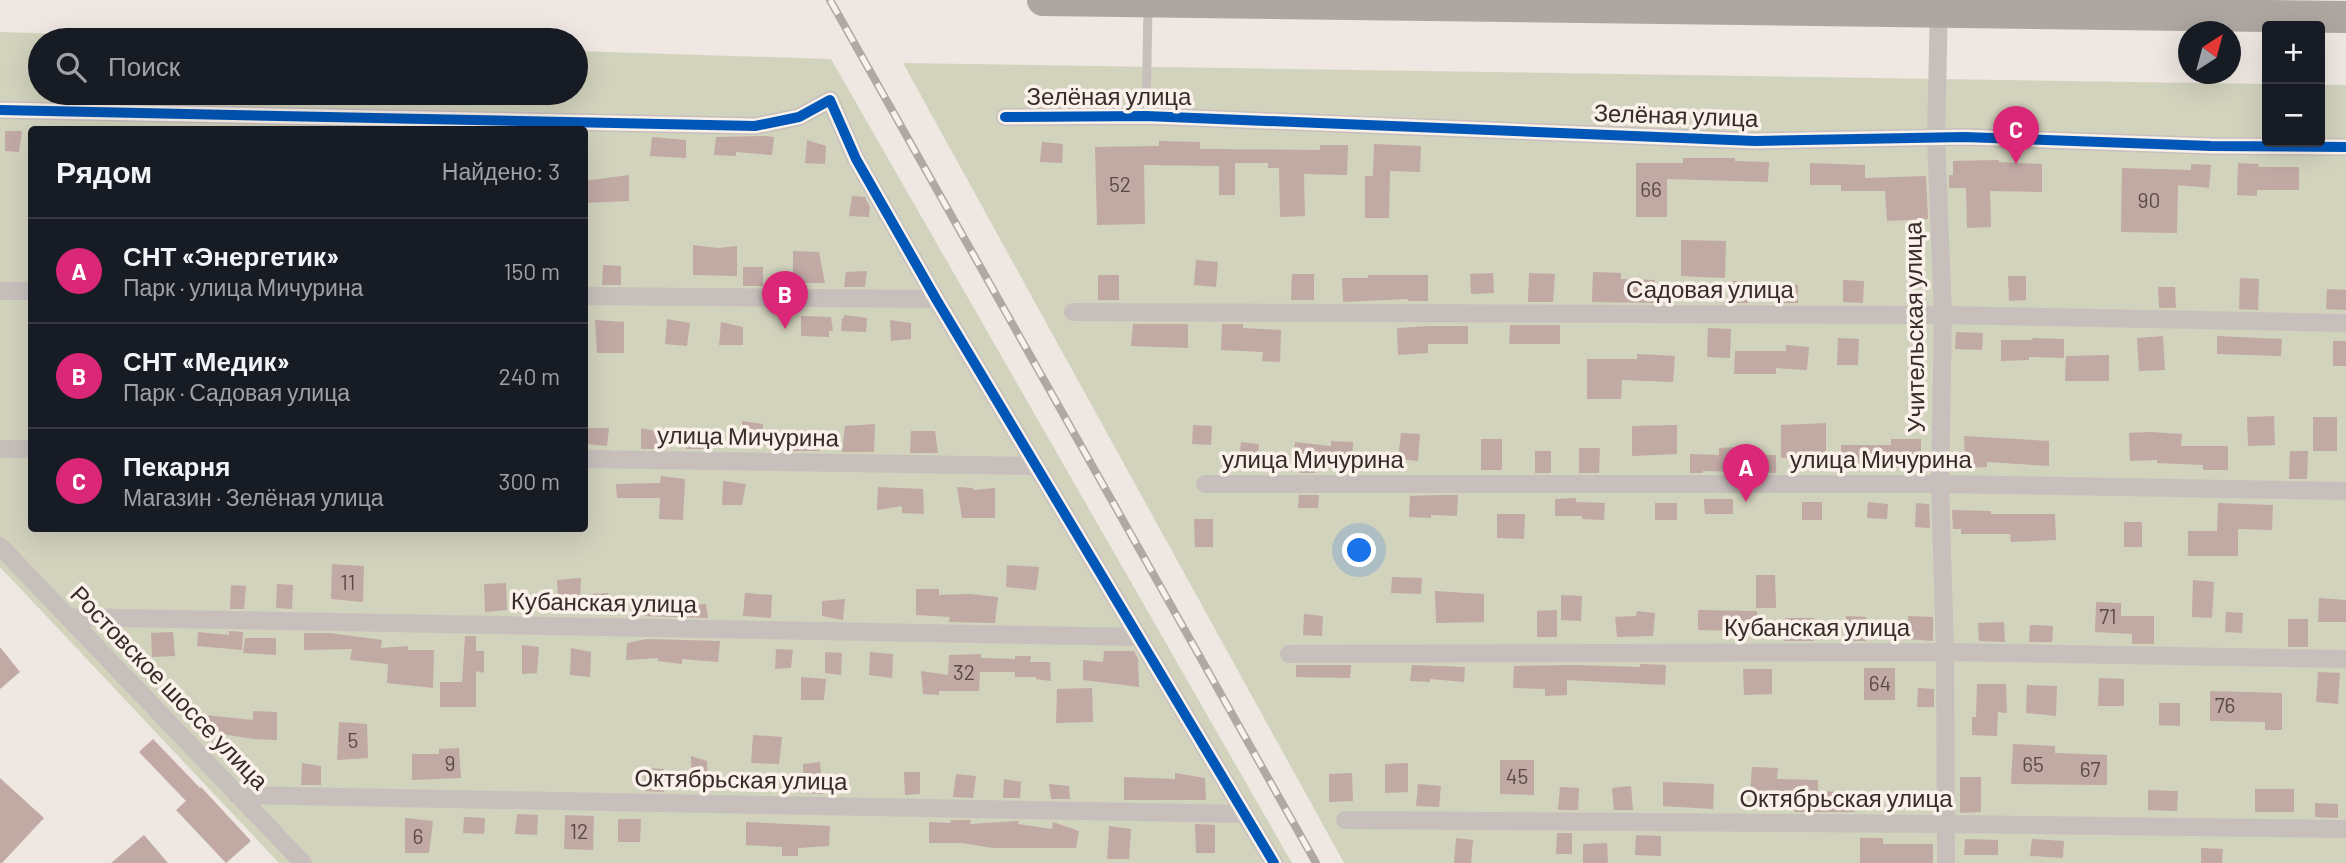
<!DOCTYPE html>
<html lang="ru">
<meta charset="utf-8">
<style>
:root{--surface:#171b24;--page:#20242c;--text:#f1f3f6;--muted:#9ea1a6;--line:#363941;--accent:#db2777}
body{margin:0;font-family:Barlow,sans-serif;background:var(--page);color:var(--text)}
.controls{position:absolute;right:21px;top:21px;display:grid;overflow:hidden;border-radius:7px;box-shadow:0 7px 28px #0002}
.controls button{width:63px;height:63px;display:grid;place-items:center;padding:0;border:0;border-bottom:2px solid var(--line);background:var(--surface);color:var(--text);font:35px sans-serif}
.compass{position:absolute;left:2178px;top:21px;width:63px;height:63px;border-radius:50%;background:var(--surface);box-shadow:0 7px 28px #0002;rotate:36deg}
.you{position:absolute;left:1360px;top:551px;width:24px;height:24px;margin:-18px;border:5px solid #fff;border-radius:50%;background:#1a73e8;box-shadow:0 0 0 10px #1a73e833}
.badge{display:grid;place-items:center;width:46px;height:46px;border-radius:50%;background:var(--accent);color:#fff;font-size:23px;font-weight:700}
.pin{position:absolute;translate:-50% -58px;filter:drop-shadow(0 2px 4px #0008)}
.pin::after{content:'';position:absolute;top:37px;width:24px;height:21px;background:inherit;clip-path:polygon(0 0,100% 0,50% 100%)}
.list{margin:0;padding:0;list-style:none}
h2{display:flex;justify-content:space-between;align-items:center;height:91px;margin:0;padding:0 28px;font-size:30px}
h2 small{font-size:23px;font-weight:400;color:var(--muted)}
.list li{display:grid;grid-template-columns:46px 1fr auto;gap:21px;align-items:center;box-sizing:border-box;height:105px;padding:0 28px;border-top:2px solid var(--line)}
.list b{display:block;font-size:26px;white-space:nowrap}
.list p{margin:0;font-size:23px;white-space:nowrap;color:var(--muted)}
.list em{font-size:23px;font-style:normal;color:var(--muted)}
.icon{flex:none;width:38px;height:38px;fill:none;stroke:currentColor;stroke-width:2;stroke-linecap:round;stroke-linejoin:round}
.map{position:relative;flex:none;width:2346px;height:863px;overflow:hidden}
.search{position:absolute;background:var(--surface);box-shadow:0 7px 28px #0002;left:28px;top:28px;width:560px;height:77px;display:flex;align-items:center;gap:18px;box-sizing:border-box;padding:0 24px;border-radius:38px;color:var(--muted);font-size:26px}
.panel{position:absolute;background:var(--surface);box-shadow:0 7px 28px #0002;left:28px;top:126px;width:560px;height:406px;border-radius:7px}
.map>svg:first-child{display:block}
</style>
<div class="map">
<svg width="2346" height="863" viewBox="0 0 2346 863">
<rect width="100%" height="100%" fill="#eee7e2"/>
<path fill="#d2d3bd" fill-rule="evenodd" d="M0,32l252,8h-212v53h536v-42l255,8 461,804h-1013l-279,-296zM32,130h552v398h-552z
M903,63l1364,21v58h53v-57h26v778h-1002z"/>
<path fill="#c1a9a4" d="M5,131h17l-3,21 -14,-1z
M764,136l10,1 -2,18 -36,-3v4l-22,-1 2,-18z
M652,137l34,3v18l-36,-2z
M807,140l19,6 -1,18 -20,-1z
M1159,141l41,1v7l120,1v-5h28l-1,30 -43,-1 1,42 -25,1 -1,-49h-11v-5h-33v32h-16v-29l-75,-1 1,59 -48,1 -2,-78 64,-1z
M1042,142l21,2 -1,19 -22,-1z
M1374,144l47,2 -1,26 -30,-1 -1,47h-24v-42h8z
M1683,158h52v3l34,1 -1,20 -101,-3v38h-31v-54h47z
M1999,160v2l43,2v28l-52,-1 1,36 -24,1 -1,-40h-17v-13h4v-14z
M1810,163l55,2v13l61,-2 2,43 -41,2 -2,-30h-44v-6h-31z
M2238,163l21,1 -1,3h41v23h-42v6l-20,-1z
M2191,164l20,1 -2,23 -31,-3 -1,48 -56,-1 1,-64 69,2z
M629,175v26l-45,2v-22z
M852,196l13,1 5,10 -1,10 -20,-1z
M1681,240l45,1 -1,37 -44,-2z
M693,245l25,3 19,-2v30l-44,-1z
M793,251l26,1 6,31h-32z
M1196,260l22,2 -2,25 -22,-2z
M603,265l18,1v19h-19z
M743,267h20v19h-20z
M867,271l-2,16h-21l2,-15z
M1593,272l28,1v6l34,1v23l-63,-1z
M1493,273l1,20 -23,1 -1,-20z
M1529,273l26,1 -2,28h-25z
M1292,274h22v26h-23z
M1098,275h21v25h-21z
M1368,275h60v26h-20v-2l-65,3 -1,-24h26z
M2008,276h18v24l-17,1z
M2240,278l19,1 -1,31 -19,-1z
M1843,280l21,1 -1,22 -20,-1z
M1733,281h15v22h-14z
M1779,284l19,1v18h-20z
M2158,287h17l1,21h-17z
M2327,289l19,1v20l-20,-1z
M844,315l23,3 -1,14 -25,-1 1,-13h2z
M801,316l30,1 2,14h-4v6l-28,-1z
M667,319l23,4 -3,23 -22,-2z
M595,320l29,2v31h-27z
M890,320l21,3v16l-20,2z
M721,322l22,5v18h-24z
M1133,324h55v24l-57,-2z
M1222,324h21v4l38,2 -1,32 -18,-1 1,-9 -42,-2z
M1510,325h50v19h-51z
M1430,326h38v18h-40v9l-30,2 -1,-27z
M1708,328l23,1 -1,29 -23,-1z
M1956,332l27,1 -1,17 -27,-1z
M2163,336l2,34 -26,1 -2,-33z
M2217,336l65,3 -1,17 -64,-2z
M1838,338l21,1 -1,26h-21z
M2033,338l31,1v19l-35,-1v3l-28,1v-21h31z
M2333,341h13v25h-13z
M1786,345l23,2 -2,23 -31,-2v6h-42l1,-23h51z
M1637,354l38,2 -2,26 -51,-2 -1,19h-34v-40h50z
M2109,355v26h-44l1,-25z
M2274,416l1,29 -27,1 -1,-29z
M2313,417h24v34h-24z
M742,421l21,3v21l-19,2z
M1826,423v33l-45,2v-33z
M875,424l-1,28h-32l3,-26z
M1193,425l19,1 -1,19 -19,-1z
M1677,425v29l-45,2v-30z
M587,428h22l-2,18 -20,-2z
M641,428l19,4 -3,17h-16z
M793,430l26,1v20h-28z
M911,431h24l3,22h-28z
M2150,432l32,2 -1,12h47v24h-25v-5l-46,-2v-3l-27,1 -1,-28z
M1401,433l19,1 -2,27 -20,-2z
M687,434l19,2 -1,13h-19z
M1964,436l85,5v25l-62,-4v5l-22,1z
M1481,439h21v31h-21z
M1891,439h30v28l-80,2v-24h50z
M1331,441l22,1 -1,23 -36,-1 -1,9h-15v-6l-8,-1 3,-24 36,4z
M1241,442l18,2 -2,21 -18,-2z
M1738,447l1,8h37v18l-73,-2v2h-13v-19l29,1v-7z
M1579,448h21l-1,25h-20z
M1535,451h16v22h-16z
M2290,451h18l-1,28h-18z
M661,476l24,3 -2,41 -24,-1 1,-21h-43l-1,-14 44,-1z
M723,481l23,3 -4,21h-20z
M878,487l45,2 1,25 -22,-1v-7l-25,4z
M957,487l16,1v2l22,-2v30h-33z
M1299,495h20l-1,13h-20z
M1439,495h19l-1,21 -26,-1v3l-22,-1 1,-21z
M1576,498v4l29,1 -1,17 -22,-1v-3h-27v-17z
M1704,499h29v15h-28z
M1802,502h20v18h-20z
M1868,502l20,2 -1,15 -20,-1z
M1655,503h22v17h-22z
M1916,503l13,1 1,24 -15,-1z
M2218,503l55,2 -1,25 -34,-1v27h-50v-25h29z
M1952,510l39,1v3h64l1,26 -45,2 -1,-8h-49v-5h-8z
M1497,514h28l-1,25 -27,-1z
M1194,519h19v28h-18z
M2124,522h18v25h-18z
M332,564l32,2 -1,36 -32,-3z
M1007,565l32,2 -3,23 -30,-3z
M1756,575h19l1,33h-20z
M1392,577l30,1 -1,16 -30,-1z
M581,578l-1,22 -22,-1 -1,-19z
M2193,580l21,2 -2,36 -20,-1z
M506,583l1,27 -22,2 -1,-28z
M277,584l16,1 -1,24 -16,-1z
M231,585l15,1 -2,23h-14z
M916,589h23v6l31,-1 28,3 -3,26 -46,-1 1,-5 -34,-2z
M1435,591l49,3v28l-48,1z
M608,593v20l-20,-1 1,-18z
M745,593l27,2 -1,23 -28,-2z
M1561,595l21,1 -1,25 -20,-1z
M2319,598l27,2v22h-28z
M845,599l-2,21 -21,-4v-15z
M2096,602l25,1v13h33v28h-22v-10l-37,-2z
M641,603l47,5 1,-3 17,-1 2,14 -65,-2z
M1557,610v27h-20v-26z
M1698,610l59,1v20l-59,-1z
M1637,611l18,2 -2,23 -36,1 -2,-20 21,-1z
M2226,612l17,1 -1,20 -17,-1z
M1304,614l19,2 -1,20 -19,-1z
M1846,616l20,1v24h-21z
M1908,616l25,1v24l-26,-2z
M1785,618h29v23h-30z
M2288,619h20v28h-20z
M2004,622l1,20 -26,-1 -1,-18z
M2030,625l23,1 -1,16h-23z
M229,631l14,1 -1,18 -45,-4 1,-14 31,3z
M173,632l2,24 -23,1 -1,-24z
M304,633h26l52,7 -1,8 27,-2v4h26l-1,38 -46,-5 1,-19 -38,-4 2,-11 -48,1z
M465,636h11v15h8v22l-8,-2v36h-36v-25h22z
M245,638h31v17l-33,-2z
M647,639l73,2 -2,21 -36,-3v5l-24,-3v-3l-32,2 1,-17z
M522,645l17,2 -2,26 -15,1z
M0,647l20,25 -20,17z
M571,648l20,4 -1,25 -20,-2z
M776,649l17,1 -2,18 -16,1z
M1104,651h30l4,8 1,28 -56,-7v-20l20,2z
M825,652l17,1 -1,22 -16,-2z
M870,652l23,2 -1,24 -23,-3z
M981,654v4l34,1v-3h16l-1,6h20l1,19 -15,-2v-2h-21v-5h-35l-1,19h-40v4l-16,-1 -2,-23 27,4 1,-20z
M1640,664l26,1 -1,20 -98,-5v15l-22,1v-7l-32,-1 1,-22 61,-1 65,2z
M1296,665h55l-1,13 -54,-1z
M1412,665l53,2 -1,15 -34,-3v3l-20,-1z
M1864,668h31v32h-31z
M1743,669h29v25l-28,1z
M2318,672l22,1 -2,31 -22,-2z
M801,677l25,2 -2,21h-23z
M2099,678l25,1v27h-26z
M1977,684h29l1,29 -9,-1 -1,24 -25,-1v-18h4z
M2027,685l30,1 -1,30 -30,-3z
M1092,688l1,34 -37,1 1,-34z
M1918,688l16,1v18h-17z
M2210,691l72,2v37h-17v-8l-55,-1z
M2159,703h21v23l-21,-1z
M253,711l24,1v28l-24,-1 -56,-9 -1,-16 57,6z
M339,722l28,2 1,34 -31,2z
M753,735l29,2 -3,27 -28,-1z
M153,739l47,49 1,-1 50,54 -25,22 -50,-53 10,-9 -47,-49z
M2013,744l42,2v7l52,2v30l-96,-1z
M459,748l2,30 -49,2v-26h27v-5z
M691,756l16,5 1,29 -16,-1z
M1500,760h34v35l-34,-1z
M820,762l3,32 -20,-1v-29z
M302,763l19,3v19h-20z
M1408,763v29l-23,1v-29z
M1752,767l26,1 -1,11 41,1v11l38,2 -1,19h-60v-16l-45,-2z
M644,768l20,1v23l-19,-1z
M904,772h16v22l-15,1z
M1175,773l30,5 1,22h-82v-23l51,2z
M1352,773l1,28 -24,1v-28z
M956,774l20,2 -3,22 -20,-1z
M1960,777h21v35l-21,1z
M0,778l44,40 -42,45h-2z
M1004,779l17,3 -1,16h-17z
M1663,782l51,2 -1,25 -50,-3z
M1049,784l20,2 1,13h-19z
M1418,784l23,2 -2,21 -23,-1z
M1631,786l2,24h-19l-2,-22z
M1560,787l19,1 -1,22h-20z
M2255,789h39v23h-39z
M2148,790l30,1 -1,20 -29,-1z
M2315,803l23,1v14l-23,-1z
M517,814l21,1 -1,20 -22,-1z
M565,815l29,1 -1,34 -29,-1z
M464,817l21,1 -1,16 -21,-1z
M405,818l28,3 -4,32h-24z
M618,819h23l-1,23h-22z
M951,820h20l-1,4 49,-3 -1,3 34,5 1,-7 26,9 -3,17h-83l-31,-5h-33v-21l21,1z
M746,822l84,4 -1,20 -31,2v8h-16v-9l-36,-2z
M1195,824l20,1v28h-19z
M1109,826l22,3 -2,30h-22z
M1557,833h15v21h-16z
M144,835l24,28h-57z
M1636,835l25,1v20l-26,-1z
M1456,838l17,2 -2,23h-17z
M1860,838h23v6h50v19h-73z
M1965,839l33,1v15h-34z
M2032,839l32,2 -1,17 -33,-2z
M1607,843l1,20h-25v-19z
M2201,848l22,1 -1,14h-21z"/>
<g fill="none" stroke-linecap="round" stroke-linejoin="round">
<path stroke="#c7bfbc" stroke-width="9" d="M1146,116l2,-109"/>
<path stroke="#c7bfbc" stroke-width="18" d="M1939,3l-3,135 7,177 -3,169 5,168 1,211
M0,110l755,16 44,-9 31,-17 26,59 80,140 338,564
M1005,117l141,-1 609,25 209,-4 247,9 135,1
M0,291h32
M584,296l352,3
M1073,312l870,3 403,8
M0,449h32
M584,459l452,7
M1205,484h735l406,7
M0,546l303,317
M68,617l1071,20
M1289,654l656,-2 401,7
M237,795l1006,19
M1345,820l602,4 399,5"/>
<path stroke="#ada6a1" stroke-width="32" d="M1043,0l1303,17"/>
<defs>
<path id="rail" d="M830,0l486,863"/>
</defs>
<use href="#rail" stroke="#afa8a5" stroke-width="8"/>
<use href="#rail" stroke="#faf1eb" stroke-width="5" stroke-dasharray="16" stroke-linecap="butt"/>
<defs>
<path id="cycleway" d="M0,110l755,16 44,-9 31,-17 26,59 80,140 338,564
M1005,117l141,-1 609,25 209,-4 247,9 135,1"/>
</defs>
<use href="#cycleway" stroke="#faf1eb" stroke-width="15"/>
<use href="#cycleway" stroke="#0057b8" stroke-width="10"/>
</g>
<g text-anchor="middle" stroke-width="7" stroke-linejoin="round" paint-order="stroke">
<g font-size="21" fill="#5a4b48">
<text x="1120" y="192">52</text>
<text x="1651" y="197">66</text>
<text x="2149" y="208">90</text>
<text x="348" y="590">11</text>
<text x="2108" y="624">71</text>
<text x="964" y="680">32</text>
<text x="1880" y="691">64</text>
<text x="2225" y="713">76</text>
<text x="353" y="748">5</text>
<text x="450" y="771">9</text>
<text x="2033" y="772">65</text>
<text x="2090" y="777">67</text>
<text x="1517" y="784">45</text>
<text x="579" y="839">12</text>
<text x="418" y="844">6</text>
</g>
<g font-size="24" fill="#382c29" stroke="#faf1eb">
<text x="1109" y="105">Зелёная улица</text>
<text transform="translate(1676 116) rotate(2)" y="8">Зелёная улица</text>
<text x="1710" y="298">Садовая улица</text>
<text transform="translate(1915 327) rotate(-91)" y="8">Учительская улица</text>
<text transform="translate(748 437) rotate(1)" y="8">улица Мичурина</text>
<text x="1313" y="468">улица Мичурина</text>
<text x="1881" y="468">улица Мичурина</text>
<text transform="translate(604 603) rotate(1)" y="8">Кубанская улица</text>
<text x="1817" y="636">Кубанская улица</text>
<text transform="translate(169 688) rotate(46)" y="8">Ростовское шоссе улица</text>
<text transform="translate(741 780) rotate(1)" y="8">Октябрьская улица</text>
<text x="1846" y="807">Октябрьская улица</text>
</g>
</g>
</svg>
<div class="controls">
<button>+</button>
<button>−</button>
</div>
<svg class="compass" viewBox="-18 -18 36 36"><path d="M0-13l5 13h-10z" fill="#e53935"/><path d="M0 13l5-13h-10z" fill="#9ea1a6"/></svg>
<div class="you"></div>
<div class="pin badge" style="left:1746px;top:502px">A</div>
<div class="pin badge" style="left:785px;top:329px">B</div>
<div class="pin badge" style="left:2016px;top:164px">C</div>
<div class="search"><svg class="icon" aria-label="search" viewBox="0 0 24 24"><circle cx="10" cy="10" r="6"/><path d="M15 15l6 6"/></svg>Поиск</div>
<section class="panel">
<h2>Рядом<small>Найдено: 3</small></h2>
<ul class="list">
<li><span class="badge">A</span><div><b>СНТ «Энергетик»</b><p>Парк · улица Мичурина</p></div><em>150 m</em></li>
<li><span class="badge">B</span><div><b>СНТ «Медик»</b><p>Парк · Садовая улица</p></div><em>240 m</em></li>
<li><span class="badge">C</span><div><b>Пекарня</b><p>Магазин · Зелёная улица</p></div><em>300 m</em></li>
</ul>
</section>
</div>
